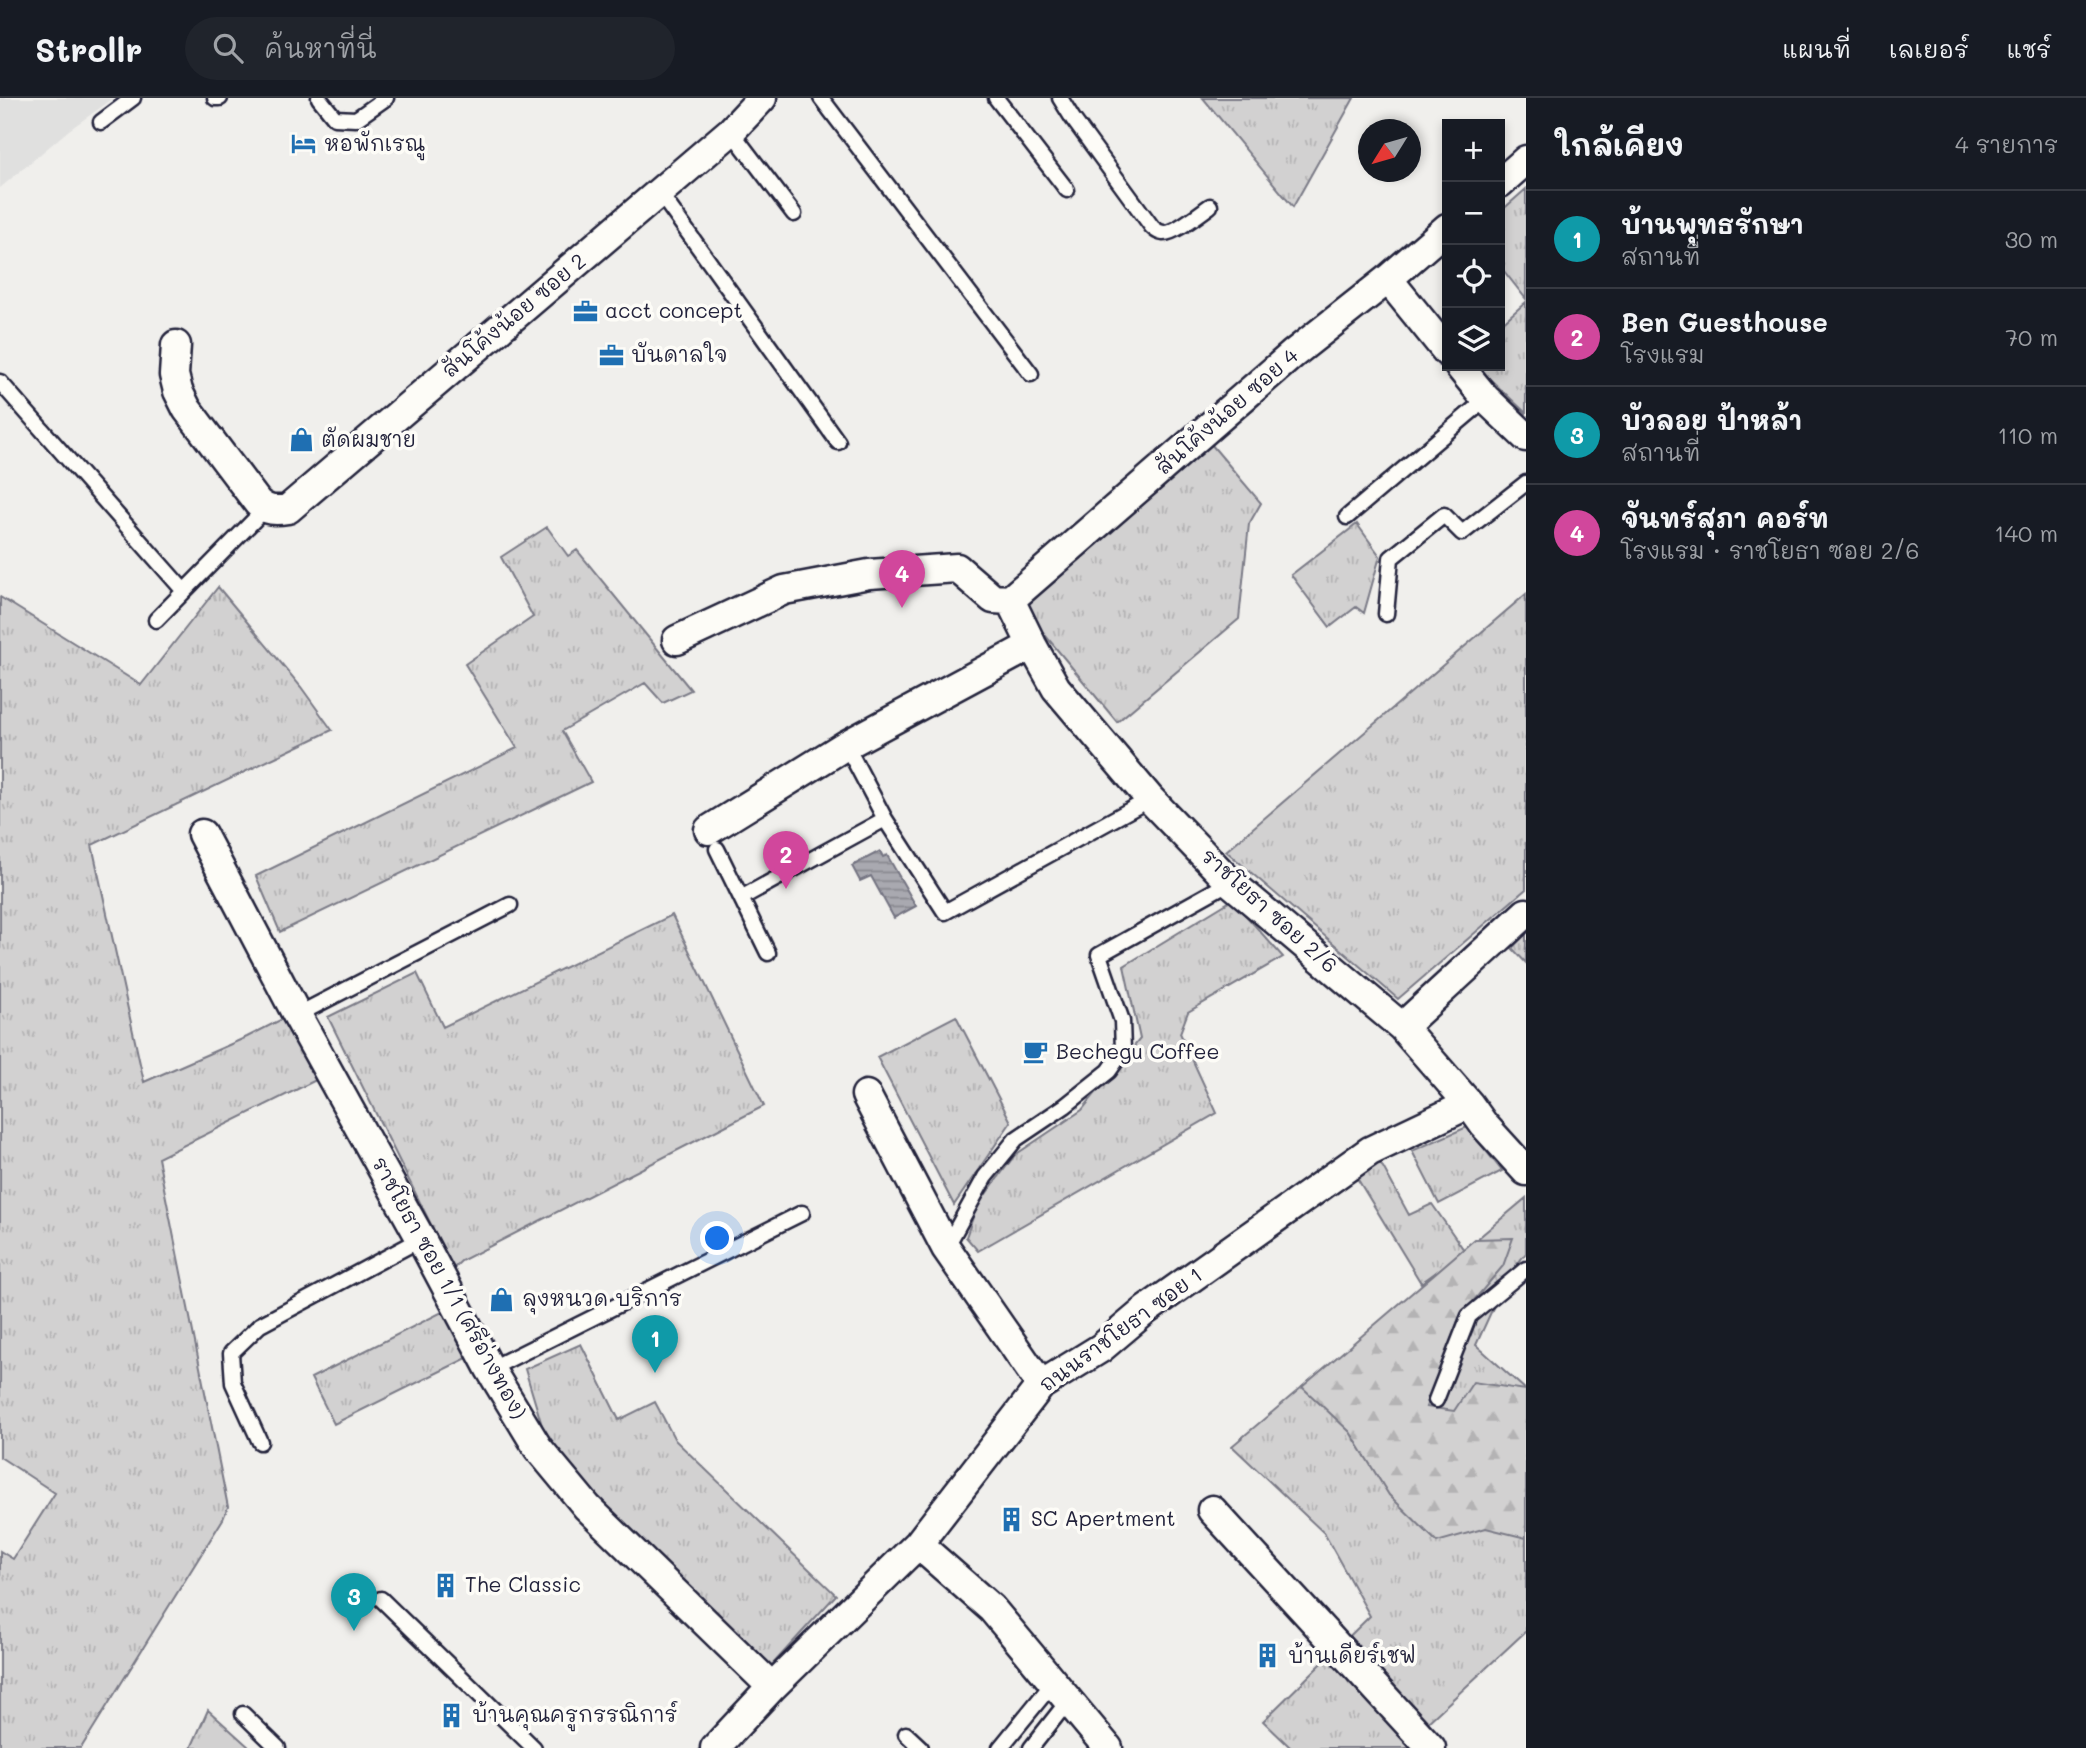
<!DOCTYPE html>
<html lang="th">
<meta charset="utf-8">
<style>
:root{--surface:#171b24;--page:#20242c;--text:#f1f3f6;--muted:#9ea1a6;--line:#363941;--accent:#2563eb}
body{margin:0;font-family:Mali,"Playpen Sans Thai",sans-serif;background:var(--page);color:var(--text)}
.controls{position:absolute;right:21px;top:21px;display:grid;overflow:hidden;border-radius:0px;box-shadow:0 4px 10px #0003}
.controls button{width:63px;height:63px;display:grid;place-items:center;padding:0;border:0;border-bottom:2px solid var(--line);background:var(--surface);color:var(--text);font:35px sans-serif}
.compass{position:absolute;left:1358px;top:21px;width:63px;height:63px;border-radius:50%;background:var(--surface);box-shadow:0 4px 10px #0003;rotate:233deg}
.you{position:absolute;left:718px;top:1141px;width:24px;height:24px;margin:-18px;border:5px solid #fff;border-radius:50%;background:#1a73e8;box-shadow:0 0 0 10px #1a73e833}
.badge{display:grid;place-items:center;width:46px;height:46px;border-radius:50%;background:var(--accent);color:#fff;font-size:23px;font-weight:700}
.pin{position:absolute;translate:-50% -58px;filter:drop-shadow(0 2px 4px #0008)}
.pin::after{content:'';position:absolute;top:37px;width:24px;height:21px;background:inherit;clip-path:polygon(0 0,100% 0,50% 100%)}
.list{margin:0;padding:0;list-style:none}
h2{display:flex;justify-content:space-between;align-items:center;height:91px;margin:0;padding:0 28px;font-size:30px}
h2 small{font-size:23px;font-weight:400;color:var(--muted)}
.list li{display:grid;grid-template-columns:46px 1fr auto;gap:21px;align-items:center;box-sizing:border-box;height:98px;padding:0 28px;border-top:2px solid var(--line)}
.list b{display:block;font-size:26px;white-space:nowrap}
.list p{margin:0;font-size:23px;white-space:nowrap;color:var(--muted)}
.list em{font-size:23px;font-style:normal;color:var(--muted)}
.icon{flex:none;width:38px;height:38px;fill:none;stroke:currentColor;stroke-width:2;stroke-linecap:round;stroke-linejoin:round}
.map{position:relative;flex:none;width:1526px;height:1650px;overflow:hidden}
header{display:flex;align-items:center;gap:42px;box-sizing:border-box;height:98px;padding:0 35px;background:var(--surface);border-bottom:2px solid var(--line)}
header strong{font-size:33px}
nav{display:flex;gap:38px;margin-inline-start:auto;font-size:24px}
.search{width:490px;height:63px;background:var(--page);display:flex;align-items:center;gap:18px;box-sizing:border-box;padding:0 24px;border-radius:38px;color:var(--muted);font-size:26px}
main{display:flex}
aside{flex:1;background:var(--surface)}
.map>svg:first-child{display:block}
</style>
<header>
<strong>Strollr</strong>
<div class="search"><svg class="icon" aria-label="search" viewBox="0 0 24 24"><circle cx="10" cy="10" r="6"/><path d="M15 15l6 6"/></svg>ค้นหาที่นี่</div>
<nav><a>แผนที่</a><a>เลเยอร์</a><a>แชร์</a></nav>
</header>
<main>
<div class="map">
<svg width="1526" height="1650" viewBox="0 0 1526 1650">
<defs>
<pattern id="grass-tufts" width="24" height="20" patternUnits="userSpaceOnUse" patternTransform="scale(1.75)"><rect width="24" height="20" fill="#d2d1d1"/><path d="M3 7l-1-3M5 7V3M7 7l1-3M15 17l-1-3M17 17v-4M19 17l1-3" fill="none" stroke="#b4b3b4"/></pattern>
<pattern id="forest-firs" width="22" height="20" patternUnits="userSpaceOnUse" patternTransform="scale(1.75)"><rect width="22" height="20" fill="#d2d1d1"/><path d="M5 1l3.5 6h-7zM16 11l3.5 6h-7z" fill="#b4b3b4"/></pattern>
<pattern id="water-rules" width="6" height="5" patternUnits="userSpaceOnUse" patternTransform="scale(1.75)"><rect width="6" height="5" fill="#a9a9b0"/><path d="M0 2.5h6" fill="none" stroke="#898990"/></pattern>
</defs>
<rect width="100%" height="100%" fill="#f0efec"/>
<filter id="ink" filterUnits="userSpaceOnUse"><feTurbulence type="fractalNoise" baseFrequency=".0143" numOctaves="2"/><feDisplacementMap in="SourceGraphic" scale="14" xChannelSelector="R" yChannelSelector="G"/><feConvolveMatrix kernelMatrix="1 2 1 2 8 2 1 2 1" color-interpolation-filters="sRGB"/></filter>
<g filter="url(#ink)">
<path fill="#e0e0df" d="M0,0h114l-45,32 -69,58z"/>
<path fill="url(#grass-tufts)" stroke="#7a7a86" stroke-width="2" d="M1203,0h151l-61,109z
M1526,91v110l-26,-33v-54z
M1526,204v111l-50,-47h24v-41z
M1211,346l50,59 -12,21 -10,95 -122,103 -96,-116z
M1357,426l23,32 -16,57 -8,-6 -26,20 -39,-52z
M547,429l21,29 9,-6 114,140 -28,13 -18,-20 -83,48 29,51 -311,150 -24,-56 261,-128 -52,-84 68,-47 -32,-60z
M218,489l83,100 31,43 -240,115 52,237 103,-45 41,-21 32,62 -162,80 70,349 -5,12 -142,229h-81v-197l13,8 42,-66 -55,-36v-860l141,88z
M1526,496v295l-128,110 -172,-148z
M1232,802l51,57 -95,55 -8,21 37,80 -239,138 -12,-14 11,-31 38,-51 67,-45 58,-71 -16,-73z
M672,817l92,191 -303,155 -8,8 -125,-252 89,-44 26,54z
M1526,836v29l-14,-15z
M956,918l55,106 -57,83 -77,-148z
M1467,1029l35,44 -63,33 -27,-53z
M1376,1062l7,7 26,48 23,-11 32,46 62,-52v55l-19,24 -31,68 50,45v241l-114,106 4,11h-125l-28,-27 107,-105 -46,-83 -92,-87 217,-183 -28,20 -67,-110z
M444,1213l23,47 -133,66 -23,-46z
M581,1246l38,76 36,-18 20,38 161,155 -65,71 -52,-45 -169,-169 -25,-83z
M208,1612l42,38h-59z"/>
<path fill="url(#forest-firs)" stroke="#7a7a86" stroke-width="2" d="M1513,1140l-10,28 -44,52 -33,89 28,4 19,-29 53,8v148l-40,-10 -49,14 -48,-47 -39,-63 -48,-45 173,-148z"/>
<path fill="url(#water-rules)" stroke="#737381" stroke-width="2" d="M880,753l3,6 4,-2 29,51 -22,12 -23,-42 -11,5 -8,-15z"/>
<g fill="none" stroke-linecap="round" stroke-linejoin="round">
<defs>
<path id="lane" d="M215,0h5
M319,0l16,20 21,1 30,-21
M821,0l210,276
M996,0l71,92
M1060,0l13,21 79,108c4,3 5,5 11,6 11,1 37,-20 47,-27
M101,24l32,-24
M731,33l63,83
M659,94l179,250
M0,284l184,209
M1347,419l139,-118
M1386,516l5,-56 53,-43 18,18 64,-50
M156,522l109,-111
M846,647l39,74 60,93 205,-113
M717,751l51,104
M741,800l144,-79
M297,917l213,-110
M946,1150l39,-71 31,-38 49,-33 44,-35 14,-20 -1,-30 -23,-66 131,-73
M490,1271l312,-156
M1436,1302l33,-84 57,-47
M260,1344l-27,-59 -2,-30 29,-28 161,-86
M381,1501l153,149
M243,1616l35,34
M906,1636l15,14
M1000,1650l53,-65
M1031,1650l37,-47"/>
<path id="street" d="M1500,85l26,-23
M1388,181l59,73
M176,247l-2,30 4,16 9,18 71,94c10,8 17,8 30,6l443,-378 31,-33
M1459,268l27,33 40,38
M1010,502l22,45 24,43 94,111 80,83 172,145 67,77 15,21 42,46
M1010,502l283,-246 95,-75 59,-51
M677,542l107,-50 85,-16 88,-6 36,31 17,1
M709,732l137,-85 186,-100
M202,736l95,181 124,224 69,130 48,79 49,59 185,180
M1402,929l124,-114
M866,997l80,153 95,137
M1212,1412l219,238
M918,1446l74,65 116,139
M715,1650l57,-61 146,-143 123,-159 60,-37 45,-38 224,-159 99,-47"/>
</defs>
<use href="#lane" stroke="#22223b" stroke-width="19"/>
<use href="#street" stroke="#22223b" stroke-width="33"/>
<use href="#lane" stroke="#fdfcf7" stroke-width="14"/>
<use href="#street" stroke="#fdfcf7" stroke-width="28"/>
</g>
</g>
<defs>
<symbol id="hotel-bare" viewBox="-9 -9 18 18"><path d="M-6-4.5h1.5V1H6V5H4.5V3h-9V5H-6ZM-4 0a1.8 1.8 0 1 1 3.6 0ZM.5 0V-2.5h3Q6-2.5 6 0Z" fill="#1f6fb2" stroke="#fdfcf7" stroke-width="2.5" paint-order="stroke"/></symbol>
<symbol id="office-bare" viewBox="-9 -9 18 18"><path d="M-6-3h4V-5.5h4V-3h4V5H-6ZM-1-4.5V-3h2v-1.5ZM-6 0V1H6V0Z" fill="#1f6fb2" stroke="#fdfcf7" stroke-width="2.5" paint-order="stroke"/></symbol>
<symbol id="shop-bare" viewBox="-9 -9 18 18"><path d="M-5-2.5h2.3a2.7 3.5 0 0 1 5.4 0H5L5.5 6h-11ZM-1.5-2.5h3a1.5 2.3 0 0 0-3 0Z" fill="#1f6fb2" stroke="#fdfcf7" stroke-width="2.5" paint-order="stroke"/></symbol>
<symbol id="cafe-bare" viewBox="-9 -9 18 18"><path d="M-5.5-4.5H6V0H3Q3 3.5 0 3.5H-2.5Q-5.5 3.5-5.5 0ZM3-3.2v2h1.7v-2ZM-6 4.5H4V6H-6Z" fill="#1f6fb2" stroke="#fdfcf7" stroke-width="2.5" paint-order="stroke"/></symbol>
<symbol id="building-bare" viewBox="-9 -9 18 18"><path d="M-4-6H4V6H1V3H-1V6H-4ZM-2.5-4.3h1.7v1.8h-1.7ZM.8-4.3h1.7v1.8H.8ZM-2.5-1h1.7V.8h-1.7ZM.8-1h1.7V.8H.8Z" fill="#1f6fb2" stroke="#fdfcf7" stroke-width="2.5" paint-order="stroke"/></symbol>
</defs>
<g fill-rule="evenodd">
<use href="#hotel-bare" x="286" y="28" width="35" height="35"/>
<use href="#office-bare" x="568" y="196" width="35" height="35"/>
<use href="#office-bare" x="594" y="240" width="35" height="35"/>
<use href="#shop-bare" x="284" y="324" width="35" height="35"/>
<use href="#cafe-bare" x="1018" y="936" width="35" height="35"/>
<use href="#shop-bare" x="484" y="1184" width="35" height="35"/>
<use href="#building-bare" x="994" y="1404" width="35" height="35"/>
<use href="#building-bare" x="428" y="1470" width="35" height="35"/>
<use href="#building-bare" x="1250" y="1540" width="35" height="35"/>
<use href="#building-bare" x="434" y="1600" width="35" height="35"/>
</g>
<g text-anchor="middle" stroke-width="7" stroke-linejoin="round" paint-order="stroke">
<g font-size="21" fill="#22223b" stroke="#fdfcf7" text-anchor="start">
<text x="324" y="53">หอพักเรณู</text>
<text x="605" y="220">acct concept</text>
<text x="631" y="264">บันดาลใจ</text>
<text x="321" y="349">ตัดผมชาย</text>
<text x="1056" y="961">Bechegu Coffee</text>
<text x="522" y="1208">ลุงหนวด บริการ</text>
<text x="1031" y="1428">SC Apertment</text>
<text x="465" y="1494">The Classic</text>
<text x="1288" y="1565">บ้านเดียร์เชฟ</text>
<text x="472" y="1624">บ้านคุณครูกรรณิการ์</text>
</g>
<g font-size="21" fill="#22223b" stroke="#fdfcf7">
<text transform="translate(514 218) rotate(-40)" y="7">สันโค้งน้อย ซอย 2</text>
<text transform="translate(1227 314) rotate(-41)" y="7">สันโค้งน้อย ซอย 4</text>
<text transform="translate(1269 813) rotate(42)" y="7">ราชโยธา ซอย 2/6</text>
<text transform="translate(449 1190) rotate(61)" y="7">ราชโยธา ซอย 1/1 (ศรีอ่างทอง)</text>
<text transform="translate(1121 1232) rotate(-36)" y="7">ถนนราชโยธา ซอย 1</text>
</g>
</g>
</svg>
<div class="controls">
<button>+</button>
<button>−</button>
<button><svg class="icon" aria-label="locate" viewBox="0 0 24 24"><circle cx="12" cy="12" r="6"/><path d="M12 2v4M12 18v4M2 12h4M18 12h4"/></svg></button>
<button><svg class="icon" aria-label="layers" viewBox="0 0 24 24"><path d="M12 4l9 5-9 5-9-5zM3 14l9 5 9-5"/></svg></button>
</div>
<svg class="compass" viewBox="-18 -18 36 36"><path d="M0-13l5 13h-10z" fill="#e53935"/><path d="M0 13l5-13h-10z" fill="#9ea1a6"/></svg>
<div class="you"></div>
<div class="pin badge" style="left:655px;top:1275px;background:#0f9aa8">1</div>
<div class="pin badge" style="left:786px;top:791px;background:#d1479c">2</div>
<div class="pin badge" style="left:354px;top:1533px;background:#0f9aa8">3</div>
<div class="pin badge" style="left:902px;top:510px;background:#d1479c">4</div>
</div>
<aside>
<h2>ใกล้เคียง<small>4 รายการ</small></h2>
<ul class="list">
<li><span class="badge" style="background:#0f9aa8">1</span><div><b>บ้านพุทธรักษา</b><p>สถานที่</p></div><em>30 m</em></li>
<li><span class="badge" style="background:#d1479c">2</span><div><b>Ben Guesthouse</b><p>โรงแรม</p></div><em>70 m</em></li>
<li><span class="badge" style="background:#0f9aa8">3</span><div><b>บัวลอย ป้าหล้า</b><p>สถานที่</p></div><em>110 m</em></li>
<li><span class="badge" style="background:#d1479c">4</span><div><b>จันทร์สุภา คอร์ท</b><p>โรงแรม · ราชโยธา ซอย 2/6</p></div><em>140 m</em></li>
</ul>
</aside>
</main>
